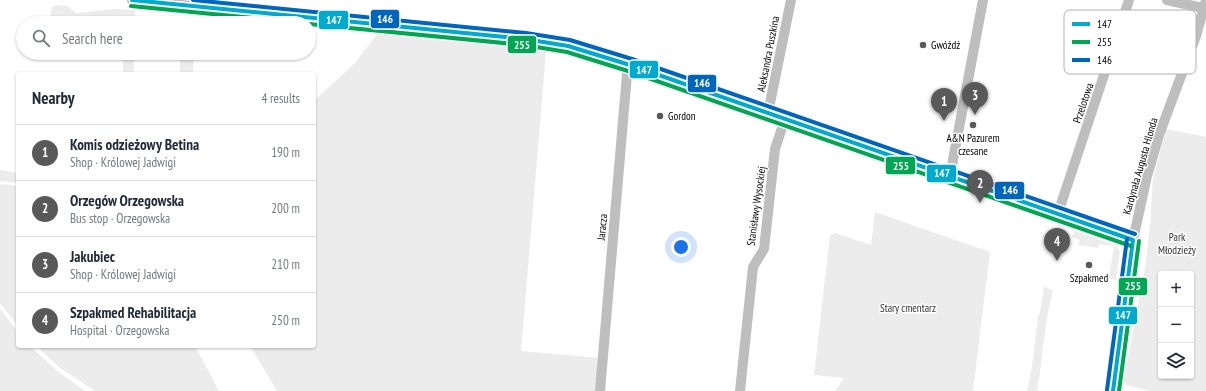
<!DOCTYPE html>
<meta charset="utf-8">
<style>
:root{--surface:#fff;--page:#f2f2f3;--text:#1f2937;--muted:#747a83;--line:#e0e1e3;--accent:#595959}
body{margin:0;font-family:"PT Sans Narrow",sans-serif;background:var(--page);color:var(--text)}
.controls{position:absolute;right:12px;bottom:12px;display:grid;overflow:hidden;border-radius:4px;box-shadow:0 1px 3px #0004}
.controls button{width:36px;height:36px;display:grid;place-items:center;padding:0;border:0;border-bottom:1px solid var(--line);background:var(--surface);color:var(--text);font:20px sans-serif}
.you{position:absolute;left:681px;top:247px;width:14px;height:14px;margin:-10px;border:3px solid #fff;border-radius:50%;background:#1a73e8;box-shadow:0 0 0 6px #1a73e833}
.badge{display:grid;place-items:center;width:26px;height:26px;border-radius:50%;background:var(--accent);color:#fff;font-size:13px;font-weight:700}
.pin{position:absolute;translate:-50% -33px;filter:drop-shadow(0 1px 2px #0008)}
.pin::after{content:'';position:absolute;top:21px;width:14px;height:12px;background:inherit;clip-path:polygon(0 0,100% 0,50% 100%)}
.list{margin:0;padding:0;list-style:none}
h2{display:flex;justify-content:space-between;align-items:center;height:52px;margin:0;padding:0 16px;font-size:17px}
h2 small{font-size:13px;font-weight:400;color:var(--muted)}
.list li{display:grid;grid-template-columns:26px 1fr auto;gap:12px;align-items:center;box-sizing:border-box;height:56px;padding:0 16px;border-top:1px solid var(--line)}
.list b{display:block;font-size:15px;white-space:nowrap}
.list p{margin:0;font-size:13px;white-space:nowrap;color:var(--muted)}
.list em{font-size:13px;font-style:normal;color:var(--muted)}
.icon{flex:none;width:22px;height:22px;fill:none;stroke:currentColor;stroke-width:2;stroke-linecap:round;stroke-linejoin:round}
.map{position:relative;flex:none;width:1206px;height:391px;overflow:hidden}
.search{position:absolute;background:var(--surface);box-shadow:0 1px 3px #0004;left:16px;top:16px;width:300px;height:44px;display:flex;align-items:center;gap:10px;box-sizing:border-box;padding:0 14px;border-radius:22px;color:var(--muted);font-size:15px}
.panel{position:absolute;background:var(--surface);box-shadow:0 1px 3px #0004;left:16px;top:72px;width:300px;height:276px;border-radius:4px}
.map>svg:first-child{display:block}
</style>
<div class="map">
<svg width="1206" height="391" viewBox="0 0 1206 391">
<rect width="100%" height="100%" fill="#fff"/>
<path fill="#ececec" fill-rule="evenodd" d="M56,5l11,1 9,7 40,-4 19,1 -1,13h-66l-19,-2 3,-14z
M380,30l124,13 42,8 -25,300 78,7 -4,33h-318l-27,-45h64v-248h3l38,-35z
M123,53h11v21h-11z
M180,53h14l-1,21h-13z
M1166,129l40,8v254h-57l-26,-7 23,-122 4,-37 3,-47zM1161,274h30v102h-30z
M0,170l18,3v10l-18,-2z
M0,184l18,2v140l-18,-23z
M875,212l115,40 -17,139h-138l9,-13 -30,-3 16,-140 5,-2 36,12z
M1075,231l41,15 4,6 -4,28 -7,-2 5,-32 -15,-2 -1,4 -20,-3 2,-5 -8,-3z
M1044,286l9,5c-9,32 -10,67 -16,100h-10l5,-24 6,-51 2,-3z
M0,309l18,23v14h12l27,25 28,20h-85z
M36,346h159l24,45h-124l-35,-23z"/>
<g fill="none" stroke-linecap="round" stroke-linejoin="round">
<path stroke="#bebebe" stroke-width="10" d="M132,0l393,39 43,7 62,19 503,175
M1167,0l36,8
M768,113l23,-113
M950,176l33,-176
M1058,213l71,-213
M600,391l27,-317 3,-9
M740,391l13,-124 11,-18 11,-100 10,-30
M1113,391l18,-129 2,-22 14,-64 12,-41 37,-99 10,-36"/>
<defs>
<path id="bus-1" d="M132,0l393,39 43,7 62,19 503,175
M1113,391l20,-151"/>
<path id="bus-2" d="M131,6l172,17
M309,24l215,21 43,7 61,19 503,175
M1119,391l20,-150"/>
<path id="bus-3" d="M193,0l333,33 44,7 62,19 503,175
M1107,390l20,-151"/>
</defs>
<use href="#bus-1" stroke="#fff" stroke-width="7"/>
<use href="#bus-2" stroke="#fff" stroke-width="7"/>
<use href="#bus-3" stroke="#fff" stroke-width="7"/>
<use href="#bus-1" stroke="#00a9ce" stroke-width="4"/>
<use href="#bus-2" stroke="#00a651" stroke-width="4"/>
<use href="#bus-3" stroke="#0065bd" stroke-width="4"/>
</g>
<g fill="#595959" stroke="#fff" stroke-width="1.5">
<circle cx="923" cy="45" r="4"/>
<circle cx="660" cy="116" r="4"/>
<circle cx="973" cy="125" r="4"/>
<circle cx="1089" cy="265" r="4"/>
</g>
<g text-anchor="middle" stroke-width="3" stroke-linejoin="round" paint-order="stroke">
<g font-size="11" fill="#000" stroke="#fff" text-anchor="start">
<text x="931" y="49">Gwóźdź</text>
<text x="668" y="120">Gordon</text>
<text x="973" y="142" text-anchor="middle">A&amp;N Pazurem<tspan x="973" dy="13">czesane</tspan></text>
<text x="1089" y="282" text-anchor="middle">Szpakmed</text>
</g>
<g font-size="11" fill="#000" stroke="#fff">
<text transform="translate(768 54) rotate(-79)" y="4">Aleksandra Puszkina</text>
<text transform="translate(1083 103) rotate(-71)" y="4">Przelotowa</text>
<text transform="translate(1140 166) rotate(-74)" y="4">Kardynała Augusta Hlonda</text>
<text transform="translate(756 206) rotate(-82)" y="4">Stanisławy Wysockiej</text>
<text transform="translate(602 227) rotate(-85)" y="4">Jaracza</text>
</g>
<g font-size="11" fill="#333" stroke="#fff">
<text x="1177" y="241">Park<tspan x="1177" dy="13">Młodzieży</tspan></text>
<text x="908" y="312">Stary cmentarz</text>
</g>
</g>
<rect x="1064" y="10" width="132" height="64" rx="6" fill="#fff" stroke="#b2b2b2" stroke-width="1"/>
<rect x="1072" y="22" width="18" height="4" fill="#00a9ce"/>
<rect x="1072" y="40" width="18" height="4" fill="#00a651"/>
<rect x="1072" y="58" width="18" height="4" fill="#0065bd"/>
<g font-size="11" fill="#000">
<text x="1097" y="28">147</text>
<text x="1097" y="46">255</text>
<text x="1097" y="64">146</text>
</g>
<g stroke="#fff" stroke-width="1.5">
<rect x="370" y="9" width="30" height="20" rx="4" fill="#0065bd"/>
<rect x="318" y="10" width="31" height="20" rx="4" fill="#00a9ce"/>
<rect x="507" y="35" width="30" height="19" rx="4" fill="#00a651"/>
<rect x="629" y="60" width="30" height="19" rx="4" fill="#00a9ce"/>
<rect x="687" y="74" width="30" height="19" rx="4" fill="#0065bd"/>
<rect x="885" y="156" width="31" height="19" rx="4" fill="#00a651"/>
<rect x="926" y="164" width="31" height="19" rx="4" fill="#00a9ce"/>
<rect x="994" y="181" width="31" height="19" rx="4" fill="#0065bd"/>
<rect x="1118" y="277" width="30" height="19" rx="4" fill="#00a651"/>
<rect x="1108" y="306" width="30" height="19" rx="4" fill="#00a9ce"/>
</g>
<g font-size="11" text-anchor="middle" font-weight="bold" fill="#fff">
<text x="385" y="23">146</text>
<text x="334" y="24">147</text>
<text x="522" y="49">255</text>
<text x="644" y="74">147</text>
<text x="702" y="87">146</text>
<text x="901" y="170">255</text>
<text x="942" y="177">147</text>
<text x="1010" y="194">146</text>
<text x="1133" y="290">255</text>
<text x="1123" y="319">147</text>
</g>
</svg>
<div class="controls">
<button>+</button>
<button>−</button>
<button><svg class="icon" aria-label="layers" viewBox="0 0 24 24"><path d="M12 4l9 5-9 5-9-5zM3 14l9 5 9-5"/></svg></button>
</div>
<div class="you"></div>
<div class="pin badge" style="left:944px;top:121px">1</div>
<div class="pin badge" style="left:980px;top:203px">2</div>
<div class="pin badge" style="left:975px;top:115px">3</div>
<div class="pin badge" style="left:1057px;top:261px">4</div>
<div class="search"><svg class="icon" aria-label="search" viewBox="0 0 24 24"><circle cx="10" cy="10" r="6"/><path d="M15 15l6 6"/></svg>Search here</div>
<section class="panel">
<h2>Nearby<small>4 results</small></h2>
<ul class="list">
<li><span class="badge">1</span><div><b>Komis odzieżowy Betina</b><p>Shop · Królowej Jadwigi</p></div><em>190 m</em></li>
<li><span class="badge">2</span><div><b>Orzegów Orzegowska</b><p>Bus stop · Orzegowska</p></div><em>200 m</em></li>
<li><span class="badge">3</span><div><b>Jakubiec</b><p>Shop · Królowej Jadwigi</p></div><em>210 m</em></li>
<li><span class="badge">4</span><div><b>Szpakmed Rehabilitacja</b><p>Hospital · Orzegowska</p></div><em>250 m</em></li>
</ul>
</section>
</div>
